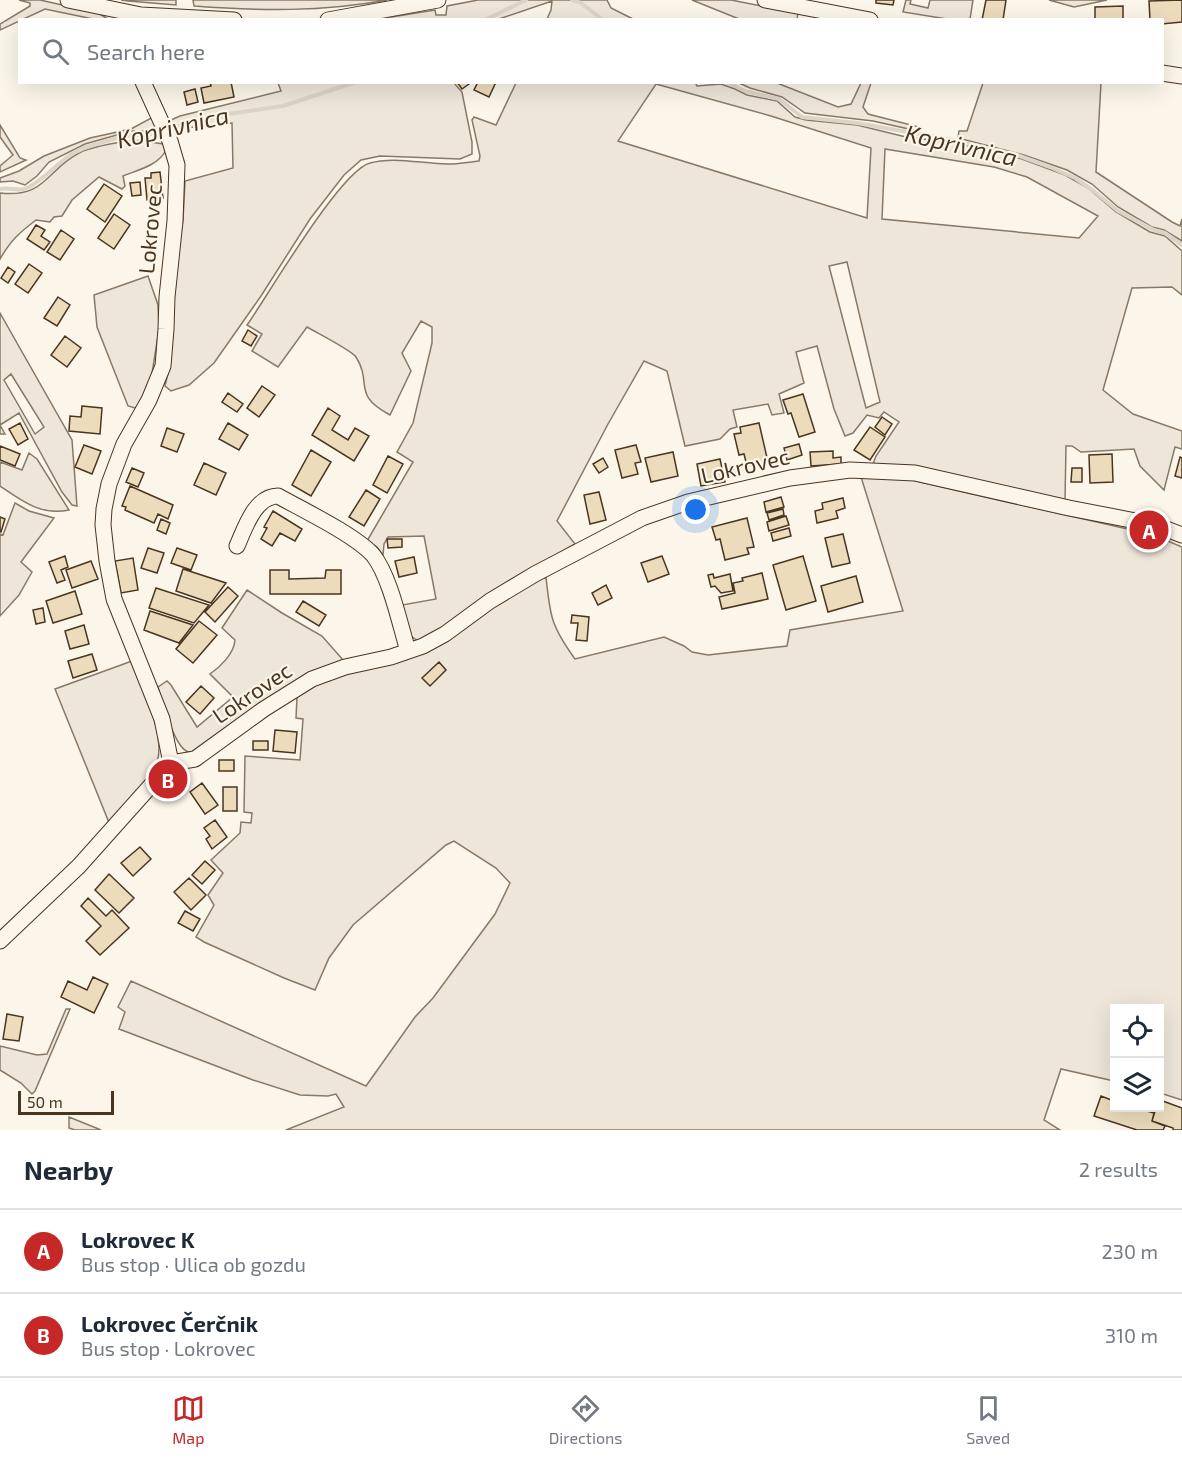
<!DOCTYPE html>
<meta charset="utf-8">
<style>
:root{--surface:#fff;--page:#f2f2f3;--text:#1f2937;--muted:#747a83;--line:#e0e1e3;--accent:#c62828}
body{margin:0;font-family:"Exo 2",sans-serif;background:var(--page);color:var(--text)}
.controls{position:absolute;right:18px;bottom:18px;display:grid;overflow:hidden;border-radius:0px;box-shadow:0 6px 24px #0002}
.controls button{width:54px;height:54px;display:grid;place-items:center;padding:0;border:0;border-bottom:2px solid var(--line);background:var(--surface);color:var(--text);font:30px sans-serif}
.scale{position:absolute;left:18px;bottom:15px;width:96px;box-sizing:border-box;padding-left:6px;border:3px solid #4a3520;border-top:0;font-size:16px;line-height:21px;white-space:nowrap;color:#4a3520;-webkit-text-stroke:4px #fbf6e9;paint-order:stroke}
.you{position:absolute;left:696px;top:510px;width:21px;height:21px;margin:-15px;border:4px solid #fff;border-radius:50%;background:#1a73e8;box-shadow:0 0 0 9px #1a73e833}
.badge{display:grid;place-items:center;width:39px;height:39px;border-radius:50%;background:var(--accent);color:#fff;font-size:20px;font-weight:700}
.pin{position:absolute;translate:-50% -50%;border:3px solid #fff;box-shadow:0 2px 6px #0006}
.list{margin:0;padding:0;list-style:none}
h2{display:flex;justify-content:space-between;align-items:center;height:78px;margin:0;padding:0 24px;font-size:26px}
h2 small{font-size:20px;font-weight:400;color:var(--muted)}
.list li{display:grid;grid-template-columns:39px 1fr auto;gap:18px;align-items:center;box-sizing:border-box;height:84px;padding:0 24px;border-top:2px solid var(--line)}
.list b{display:block;font-size:22px;white-space:nowrap}
.list p{margin:0;font-size:20px;white-space:nowrap;color:var(--muted)}
.list em{font-size:20px;font-style:normal;color:var(--muted)}
.icon{flex:none;width:33px;height:33px;fill:none;stroke:currentColor;stroke-width:2;stroke-linecap:round;stroke-linejoin:round}
.map{position:relative;flex:none;width:1182px;height:1130px;overflow:hidden}
.search{position:absolute;background:var(--surface);box-shadow:0 6px 24px #0002;left:18px;right:18px;top:18px;height:66px;display:flex;align-items:center;gap:15px;box-sizing:border-box;padding:0 21px;border-radius:0px;color:var(--muted);font-size:22px}
.sheet{height:246px;background:var(--surface)}
nav{display:flex;justify-content:space-around;align-items:center;box-sizing:border-box;height:84px;border-top:2px solid var(--line);background:var(--surface);font-size:16px;color:var(--muted)}
nav a{display:grid;justify-items:center;gap:3px}
nav .on{color:var(--accent)}
.map>svg:first-child{display:block}
</style>
<div class="map">
<svg width="1182" height="1130" viewBox="0 0 1182 1130">
<rect width="100%" height="100%" fill="#fbf6e9"/>
<path fill="#ede6d9" stroke="#887966" stroke-width="1.5" fill-rule="evenodd" d="M19,0h21l58,13 10,6h-15l-48,-10 -45,21v-6l30,-18v-3z
M121,0h55v5l-48,-4z
M193,0h194c-64,12 -128,11 -193,6z
M478,0h129l4,8 22,11h-86l4,-9 1,-9 -53,18h-120l56,-9 1,5h10l1,-9z
M692,0h39l67,13 -1,6h-58z
M906,0h5l-1,4 18,4 2,-8h43l-3,19h-23l-44,-7z
M1049,0h58l-33,7z
M695,82l2,4 24,-2 14,5 12,6 30,6 18,16 11,3 51,5 49,12 50,6 66,16 43,16 23,13 28,24 34,20 15,4 17,15v44l-10,-8 -40,1 -29,102 30,24 49,17v18l-7,-2 -11,43 -24,-24 -6,-17 -53,3 -9,-6h-6l-1,54 -192,-36 3,-8 23,-34 -15,-10 -5,6 -12,-3 -14,18 -8,3 -11,-27 -17,-63 -21,6 8,31 -25,11 5,19 -12,2 -4,-11 -35,6 4,17 -7,2 -10,10 -35,7 -18,-75 -23,-10 -36,63 -51,97 18,23c-54,30 -102,69 -157,97l-7,-5 -9,-31 34,-6 -12,-63 -36,1 -4,7 -1,11 -6,-8 -10,-6 46,-79 -16,-10 16,-29 19,-80v-16l-11,-6 -19,32 9,18 -21,44c-39,-21 -17,-31 -34,-58 -5,-7 -39,-24 -49,-30l-29,40 -26,-16 10,-17 -15,-9c22,-31 93,-154 123,-162 24,-7 53,1 78,1 10,0 21,-2 31,-3l1,-5 -8,-36 2,-3 22,8 20,-42zM656,84l115,32 100,32 -4,70 -249,-77zM885,149l109,18 33,10 71,39 -19,22 -197,-19zM847,262l33,140 -14,6 -37,-142z
M278,83h176l8,9 10,50v12l-12,5 -80,-3 -19,4 -17,15 -34,44 -49,77 -47,67 -25,22 -18,6 -6,-5 3,-13 8,-110 7,-43 2,-39 48,-13 -1,-45 -56,6 -3,-1 -2,-8 9,-4 101,-25z
M739,83h38l61,24 13,-3 10,-21h10l-8,24 5,7 51,13 -1,4 -45,-10 -68,-8 -23,-16 -32,-9z
M983,83h118l-5,89 76,50 8,4 2,-7v22l-18,-11 -12,-3 -34,-20 -26,-23 -25,-14 -43,-15 -66,-17 1,-7h8z
M153,117l5,14h-27l-46,13 -36,18 -12,14 -12,9 -12,-4 -13,1v-4l19,-7 25,-15 46,-18 41,-9z
M0,125l20,33 6,2 -26,12v-6l13,-11 -13,-18z
M134,140l30,4 2,6c-7,15 -28,20 -43,26l2,10 -3,3 -23,-12 -27,23 -10,16 -8,1 -4,5 -14,-2c-17,13 -25,20 -36,39v-66c46,5 46,-23 79,-40 16,-8 38,-10 55,-13z
M148,276l10,29 1,24 -9,57 -7,16 -8,6 -7,-2 -31,-79 -3,-32z
M0,313l72,127 5,66 -5,-1 -10,-13 -43,-79 -19,12 5,9h-5zM11,374l33,53 -9,7 -31,-54z
M29,453l8,6 32,51c-28,6 -47,-9 -69,-24v-24l22,8z
M861,477l42,1 251,57 28,12v553l-22,-7v-85h-46v73l-53,-12 -17,51 16,10h-774l58,-23 -8,-13 -8,2 -28,-1 -47,-15 -134,-51 6,-17 -7,-5 13,-26 235,105 49,-69 18,-19 62,-84 15,-31 -14,-15 -42,-27 -8,4 -93,80 -24,33 -14,32 -31,-12 -80,-36 -8,-5 18,-32 -6,-10 15,-22 -12,-13 29,-27 1,-11 10,1 1,-10 -8,-1 1,-56 55,4 3,-41 -7,-1 1,-21 26,-16 46,-13 153,-81 24,-10c4,39 5,49 29,82l89,-22 20,9 8,6 16,3 79,-9 3,-16 113,-19z
M15,503l14,8 25,7 -33,44 11,10 -13,23 -19,21v-82l3,1z
M247,590l35,23 40,23 22,25 -136,84c-5,2 -13,7 -18,7 -14,1 -29,-53 -32,-65l9,-6 4,4 26,42 36,-30 -23,-23c10,-7 24,-20 25,-34l-13,-12z
M132,661c10,28 34,72 25,102 -6,20 -33,45 -47,62l-55,-136z
M66,1009h4l-35,82 -3,3 -11,-11 -21,-13v-24l37,9 10,-1z
M69,1117l32,13h-26l-6,-2z"/>
<g fill="none" stroke-linecap="round" stroke-linejoin="round">
<path stroke="#dcd4c6" stroke-width="4" d="M572,0l9,3 22,17
M485,20l41,-20
M727,82l18,9 34,8 23,18 55,6 90,16 70,16 33,12 25,11 20,14 23,19 36,19 11,3 17,12
M167,129l61,-15 55,-8 73,-24
M0,189c9,-2 19,3 27,-1 20,-10 35,-32 57,-40 15,-5 33,-11 49,-13 10,-1 18,1 27,-3"/>
</g>
<path fill="#ecdcbc" stroke="#4a3520" stroke-width="1.5" d="M876,0h18l-1,5 -17,-2z
M986,0h20l-3,20h-21z
M1182,0v22l-20,2v-4h-12l-1,-19z
M1123,6v14h-28v-13z
M210,82h21l3,15 -30,6 -3,-15 10,-2z
M457,82h10l2,2 -7,5z
M478,82h18l-7,15 -15,-7z
M195,89l3,13 -11,3 -3,-13z
M160,172l3,26 -16,2 -2,-22h6v-5z
M140,182l1,13 -9,1 -2,-13z
M104,184l18,12 -17,26 -18,-13z
M114,214l16,11 -16,24 -16,-11z
M36,225l9,5 -4,6 9,6 -6,8 -17,-11z
M61,230l13,9 -14,21 -13,-8z
M29,264l13,9 -14,20 -13,-9z
M8,267l7,5 -7,11 -7,-5z
M58,297l12,8 -13,21 -13,-8z
M248,330l9,6 -6,10 -9,-5z
M65,336l16,12 -14,19 -16,-12z
M262,386l13,9 -16,22 -12,-9z
M228,393l15,11 -6,8 -15,-10z
M803,394l12,38 -16,5 -8,-24 -3,1 -5,-14z
M82,406l20,2 -2,26 -31,-3 1,-15 11,1z
M328,408l12,8 -8,14 16,10 7,-12 14,8 -15,25 -42,-26z
M882,417l10,7 -7,11 -10,-8z
M20,423l8,16 -10,6 -9,-16z
M228,423l20,12 -9,15 -20,-11z
M759,423l9,39 -21,4 -3,-12 -5,1 -5,-21 7,-1 -1,-6z
M870,427l15,10 -15,23 -16,-10z
M167,428l17,6 -7,18 -16,-6z
M799,444l3,11 -15,5 -3,-12z
M84,445l17,6 -9,23 -17,-7z
M636,445l5,17 -6,1 3,11 -16,4 -7,-28z
M0,446l20,8 -5,12 -15,-6z
M311,450l20,12 -20,34 -19,-11z
M833,451v7l8,-1v7l-30,2 -1,-14z
M673,452l5,24 -27,6 -6,-24z
M1112,454l1,28 -23,1 -1,-28z
M388,456l15,8 -16,29 -14,-8z
M1180,457l2,1v20l-7,-2z
M603,458l5,9 -9,6 -6,-9z
M720,459l5,23 -24,4 -4,-22z
M204,463l22,10 -10,22 -22,-10z
M132,468l12,5 -6,14 -12,-5z
M1072,468h10v14h-11z
M130,486l43,19 -5,14 -10,-5 -4,9 -29,-13 1,-3 -4,-1z
M366,490l14,9 -16,27 -15,-9z
M599,492l7,28 -16,4 -6,-29z
M781,497l3,10 -18,5 -2,-10z
M843,498l2,10 -9,3 2,7 -21,5 -2,-12 8,-2 -1,-6z
M783,509l1,6 -15,5 -2,-7z
M273,511l29,18 -7,12 -15,-8 -8,13 -11,-7 6,-11 -3,-1z
M786,516l3,9 -20,6 -2,-9z
M0,517l5,2 -4,13h-1z
M747,518l7,29 -7,1 2,6 -24,6 -5,-21 -4,1 -4,-13z
M161,519l9,4 -4,11 -9,-4z
M789,528l2,8 -18,5 -2,-8z
M843,534l7,29 -18,4 -7,-29z
M387,539h15v8l-14,1z
M148,548l16,5 -7,20 -16,-5z
M177,548l20,7 -6,15 -20,-7z
M65,556l3,11 -7,3 4,10 -8,3 -8,-21z
M662,556l7,18 -21,8 -7,-19z
M803,556l13,45 -30,9 -13,-45z
M414,557l3,16 -18,4 -4,-16z
M133,558l5,32 -17,3 -6,-32z
M91,561l7,18 -26,9 -6,-18z
M183,569l43,14 -15,20 -35,-12z
M270,570h19v9l36,-1 1,-8h15v24h-71z
M762,573l6,26 -46,10 -3,-12 16,-4 -2,-10 10,-2 -1,-3z
M713,574l1,4 16,-4 3,17 -12,2 -6,-7 -4,1 -3,-12z
M856,576l7,26 -35,10 -7,-26z
M606,585l6,13 -14,7 -6,-12z
M228,587l10,9 -23,26 -10,-10z
M156,588l53,17 -15,18 -45,-15z
M75,591l7,23 -29,9 -7,-22z
M303,601l23,14 -7,11 -23,-14z
M43,608l2,14 -9,2 -3,-14z
M150,611l43,14 -14,18 -35,-13z
M572,615l17,2 -2,24 -11,-1 2,-17h-7z
M199,621l18,14 -24,28 -17,-14z
M84,625l5,19 -19,5 -5,-18z
M92,654l5,16 -24,8 -5,-17z
M439,662l7,8 -16,16 -8,-8z
M201,686l13,12 -14,16 -14,-12z
M275,730l22,2 -2,21 -22,-2z
M253,741h15v9h-15z
M219,760h15v11h-15z
M202,783l16,22 -13,9 -15,-22z
M223,787h14v24h-14z
M215,820l12,17 -15,12 -6,-10 4,-3 -6,-8z
M140,847l11,12 -18,17 -12,-13z
M205,861l10,9 -13,14 -10,-9z
M109,874l25,24 -15,15 -24,-23z
M189,878l17,17 -15,15 -17,-18z
M88,898l18,18 6,-6 17,18 -29,27 -14,-14 15,-15 -20,-20z
M185,911l15,8 -7,12 -15,-8z
M93,977l15,7 -14,29 -33,-16 7,-16 19,9z
M7,1014l16,3 -4,24 -16,-2z
M1101,1096l13,5v7h22l18,5 -2,8 13,5 -2,4h-26l-43,-14z
M1160,1100l22,8v22h-9v-2l-21,-7 4,-13h4z"/>
<g fill="none" stroke-linecap="round" stroke-linejoin="round">
<defs>
<path id="minor" d="M68,0l73,15 93,5
M765,0l105,20
M328,20l110,-20
M1162,73l20,3
M143,82l27,59 7,24 -2,56 -8,76 -1,32 -3,37 -14,34 -25,44 -15,40 -5,25 -1,16 4,36 7,38 48,120 9,44
M237,546c8,-18 18,-50 41,-50 25,14 77,39 95,59 17,21 27,70 35,96
M171,763l24,-4 69,-50 48,-30 33,-12 46,-10 32,-11 22,-12 45,-33 45,-27 107,-56 46,-16 102,-24 60,-8 65,3 154,35 87,17 26,10
M0,941l79,-75 92,-103"/>
</defs>
<use href="#minor" stroke="#4a3520" stroke-width="17"/>
<use href="#minor" stroke="#fbf6e9" stroke-width="15"/>
</g>
<g text-anchor="middle" stroke-width="4.5" stroke-linejoin="round" paint-order="stroke">
<g font-size="22" fill="#4a3520" stroke="#fbf6e9">
<text transform="translate(150 229) rotate(-85)" y="8">Lokrovec</text>
<text transform="translate(745 466) rotate(-13)" y="8">Lokrovec</text>
<text transform="translate(252 693) rotate(-34)" y="8">Lokrovec</text>
</g>
<g font-size="24" font-style="italic" fill="#4a3520" stroke="#fbf6e9">
<text transform="translate(173 128) rotate(-13)" y="8">Koprivnica</text>
<text transform="translate(961 146) rotate(13)" y="8">Koprivnica</text>
</g>
</g>
</svg>
<div class="controls">
<button><svg class="icon" aria-label="locate" viewBox="0 0 24 24"><circle cx="12" cy="12" r="6"/><path d="M12 2v4M12 18v4M2 12h4M18 12h4"/></svg></button>
<button><svg class="icon" aria-label="layers" viewBox="0 0 24 24"><path d="M12 4l9 5-9 5-9-5zM3 14l9 5 9-5"/></svg></button>
</div>
<div class="scale">50 m</div>
<div class="you"></div>
<div class="pin badge" style="left:1149px;top:530px">A</div>
<div class="pin badge" style="left:168px;top:779px">B</div>
<div class="search"><svg class="icon" aria-label="search" viewBox="0 0 24 24"><circle cx="10" cy="10" r="6"/><path d="M15 15l6 6"/></svg>Search here</div>
</div>
<section class="sheet">
<h2>Nearby<small>2 results</small></h2>
<ul class="list">
<li><span class="badge">A</span><div><b>Lokrovec K</b><p>Bus stop · Ulica ob gozdu</p></div><em>230 m</em></li>
<li><span class="badge">B</span><div><b>Lokrovec Čerčnik</b><p>Bus stop · Lokrovec</p></div><em>310 m</em></li>
</ul>
</section>
<nav>
<a class="on"><svg class="icon" aria-label="map" viewBox="0 0 24 24"><path d="M3 6l6-2 6 2 6-2v14l-6 2-6-2-6 2zM9 4v14M15 6v14"/></svg>Map</a>
<a><svg class="icon" aria-label="directions" viewBox="0 0 24 24"><path d="M12 3l9 9-9 9-9-9zM9 14v-3h6M13 9l2 2-2 2"/></svg>Directions</a>
<a><svg class="icon" aria-label="saved" viewBox="0 0 24 24"><path d="M7 4h10v16l-5-4-5 4z"/></svg>Saved</a>
</nav>
